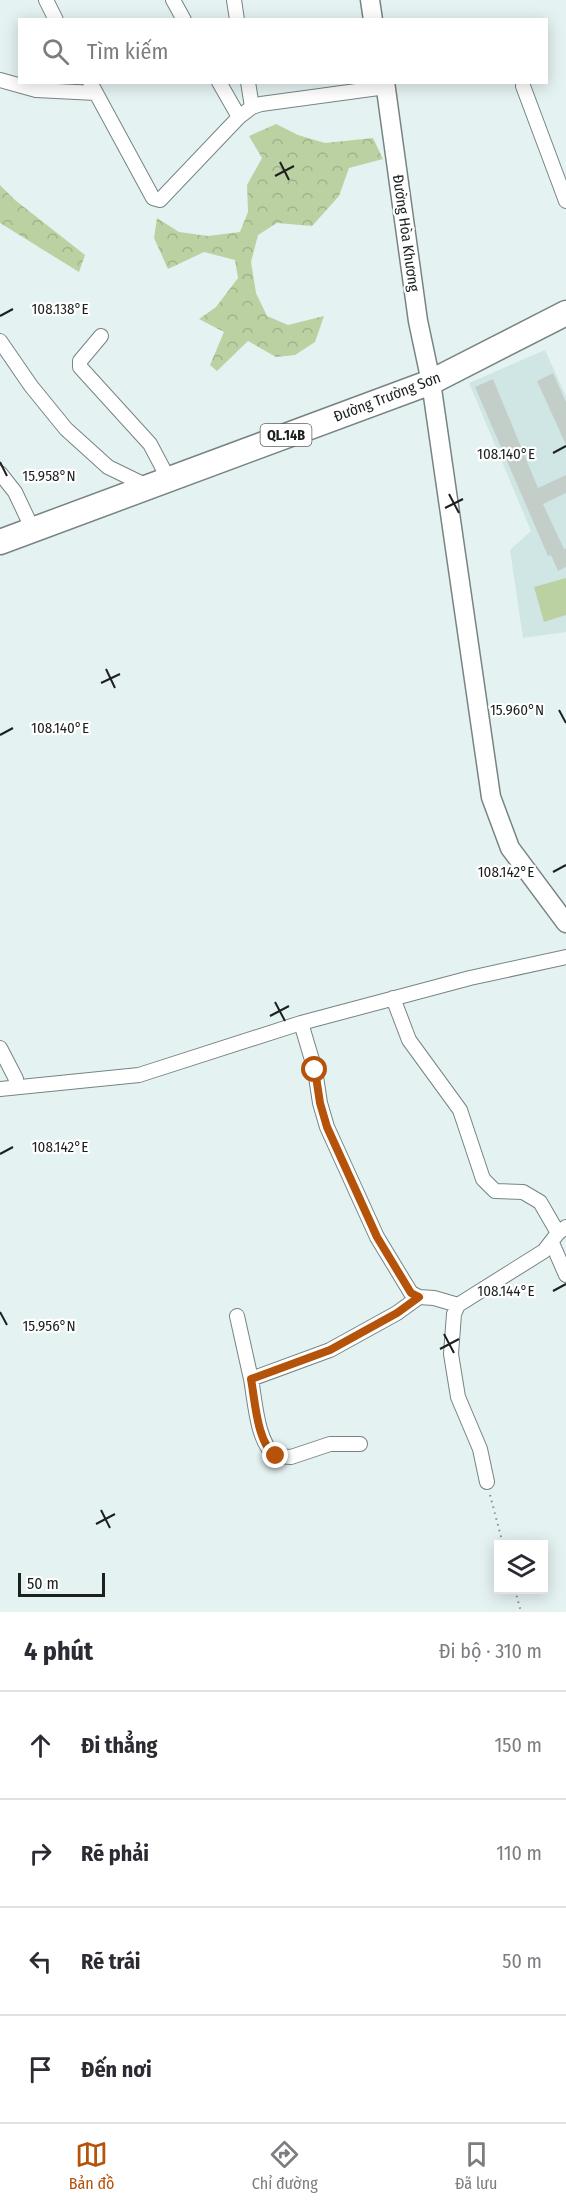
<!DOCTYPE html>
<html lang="vi">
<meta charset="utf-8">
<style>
:root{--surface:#fff;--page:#f7f7f7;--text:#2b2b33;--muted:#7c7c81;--line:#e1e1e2;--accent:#b45309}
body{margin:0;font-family:"Fira Sans Condensed",sans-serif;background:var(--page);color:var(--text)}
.controls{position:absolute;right:18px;bottom:18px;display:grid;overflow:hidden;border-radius:0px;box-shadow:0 3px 15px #0003}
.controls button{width:54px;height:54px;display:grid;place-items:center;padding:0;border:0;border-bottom:2px solid var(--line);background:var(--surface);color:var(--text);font:30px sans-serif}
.scale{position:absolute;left:18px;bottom:15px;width:87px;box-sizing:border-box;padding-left:6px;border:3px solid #1c2120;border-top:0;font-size:16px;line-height:21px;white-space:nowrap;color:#1c2120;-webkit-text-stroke:4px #fff;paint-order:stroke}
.stop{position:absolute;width:18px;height:18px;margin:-14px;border:4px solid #b45309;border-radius:50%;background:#fff}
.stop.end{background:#b45309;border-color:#fff;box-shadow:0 2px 6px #0008}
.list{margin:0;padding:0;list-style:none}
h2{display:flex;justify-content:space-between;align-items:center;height:78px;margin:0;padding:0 24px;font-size:26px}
h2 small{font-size:20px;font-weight:400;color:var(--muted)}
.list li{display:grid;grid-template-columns:39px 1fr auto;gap:18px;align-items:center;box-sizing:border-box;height:108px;padding:0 24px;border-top:2px solid var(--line)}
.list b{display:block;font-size:22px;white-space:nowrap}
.list em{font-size:20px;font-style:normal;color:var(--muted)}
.icon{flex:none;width:33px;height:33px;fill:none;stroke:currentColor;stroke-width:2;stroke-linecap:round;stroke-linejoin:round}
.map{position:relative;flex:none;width:566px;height:1612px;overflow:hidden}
.search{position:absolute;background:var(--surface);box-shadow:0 3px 15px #0003;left:18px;right:18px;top:18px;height:66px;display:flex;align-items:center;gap:15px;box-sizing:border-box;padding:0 21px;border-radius:0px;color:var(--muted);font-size:22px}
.sheet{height:510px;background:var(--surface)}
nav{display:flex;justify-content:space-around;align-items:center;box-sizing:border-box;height:84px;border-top:2px solid var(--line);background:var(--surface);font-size:16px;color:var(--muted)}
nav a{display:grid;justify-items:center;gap:3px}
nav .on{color:var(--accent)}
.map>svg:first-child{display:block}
</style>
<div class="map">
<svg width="566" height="1612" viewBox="0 0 566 1612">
<defs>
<pattern id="forest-crowns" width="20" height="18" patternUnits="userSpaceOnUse" patternTransform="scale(1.5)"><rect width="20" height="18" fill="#bcd1a2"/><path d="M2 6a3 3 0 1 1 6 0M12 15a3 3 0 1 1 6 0" fill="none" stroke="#a1b38b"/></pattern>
</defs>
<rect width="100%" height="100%" fill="#e5f2f2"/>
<path fill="#d0e6e5" d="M545,350l21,46v236l-43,6 -13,-88 21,-19 -62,-148z"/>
<path fill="#bcd1a2" d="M566,578v37l-22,7 -10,-35z"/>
<path fill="url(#forest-crowns)" d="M276,124l22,11 27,8 48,-5 10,21 -34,9 -10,28 -27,30 -35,-3 -19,12 -7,27 5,31 11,23 21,9 36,-9 -9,26 -20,13 -19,2 -28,-16 -31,30 -7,-6 14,-33 -25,-13 17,-12 22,-29 -3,-18 -31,-8 -36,17 -14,-31 3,-20 22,14 29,4 32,-4 8,-20 -1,-27 15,-27 -13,-22z
M0,185l15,15 70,55 -6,17 -79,-49z"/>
<path fill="#c4cec8" d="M553,373l13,29v43l-29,-64z
M493,379l45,109 28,-13v18l-23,11 21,45 2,-1v19l-8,4 -7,-16 -3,1 -73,-169z"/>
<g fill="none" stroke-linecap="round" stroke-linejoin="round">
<defs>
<path id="street" d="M46,0l10,20
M173,0l11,20
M234,0l3,20
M0,80l36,10 60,3
M90,82l63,116 7,2 79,-83 13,-10 9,-3 125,-17
M219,82l20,35
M248,82l4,25
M523,86l43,115
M101,336l-21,25v6l70,77 18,34
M0,341l31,45 35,43 42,38 39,19
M0,473l15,19 18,38
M393,998l16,42 51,70 23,69 12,12 28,1 17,10 18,31
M301,1023l14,47 5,33 7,24 50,110 34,56 8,4 15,1 24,7
M0,1048l16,31 -1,7
M0,1089l139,-14 162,-52 169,-45 96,-21
M552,1243l14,32
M237,1316l14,63
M360,1444h-30l-39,13 -15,-1c-19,-12 -21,-56 -25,-77l79,-29 67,-37 22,-16
M487,1482l-7,-33 -22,-52 -7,-43 3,-40 4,-9 86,-54 14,-18 8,-6"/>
<path id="secondary" d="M370,0l3,20
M385,82l33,239 13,61 60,415 19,51 56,75"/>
<path id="highway" d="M0,542l431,-160 135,-69"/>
</defs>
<use href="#street" stroke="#788483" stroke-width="16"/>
<use href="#secondary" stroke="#788483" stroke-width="21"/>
<use href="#highway" stroke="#788483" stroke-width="27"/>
<path stroke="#868f8e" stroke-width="2" stroke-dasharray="1.5 4.5" stroke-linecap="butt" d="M490,1495l13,49
M515,1590l6,22"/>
<use href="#street" stroke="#fff" stroke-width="14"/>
<use href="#secondary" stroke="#fff" stroke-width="18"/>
<use href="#highway" stroke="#fff" stroke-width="24"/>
</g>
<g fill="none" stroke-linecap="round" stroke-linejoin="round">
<path stroke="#b45309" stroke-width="8" d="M276,1456c-19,-12 -21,-56 -25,-77l79,-29 67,-37 22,-16 -8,-4 -34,-56 -50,-110 -7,-24 -5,-33"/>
</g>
<path fill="none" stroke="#1c2120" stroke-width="2" d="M280,162l9,18M275,176l19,-10M0,316l13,-7M553,453l13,-7M0,462l7,14M449,494l10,19M445,508l18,-9M106,669l9,19M101,683l19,-9M559,710l7,13M0,735l13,-7M553,872l13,-7M275,1002l10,19M270,1016l19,-10M0,1154l13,-7M553,1291l13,-7M0,1312l7,13M444,1334l10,19M440,1349l19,-10M101,1510l9,18M96,1524l19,-10"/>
<g text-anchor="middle" stroke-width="4.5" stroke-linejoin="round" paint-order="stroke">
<rect fill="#fff" stroke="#606463" stroke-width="1.5" x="260.5" y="424" width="51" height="22" rx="4.5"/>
<g font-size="14" font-weight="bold" fill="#1c2120">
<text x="286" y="440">QL.14B</text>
</g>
<g font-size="15" fill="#1c2120" stroke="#fff">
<text transform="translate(406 233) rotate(82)" y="5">Đường Hòa Khương</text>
<text transform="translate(387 397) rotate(-21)" y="5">Đường Trường Sơn</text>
</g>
</g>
<g font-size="15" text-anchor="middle" fill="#1c2120" stroke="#fff" stroke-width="4.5" stroke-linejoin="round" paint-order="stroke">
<text x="60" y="314">108.138°E</text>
<text x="506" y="459">108.140°E</text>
<text x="49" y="481">15.958°N</text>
<text x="517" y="715">15.960°N</text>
<text x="60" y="733">108.140°E</text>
<text x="506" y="877">108.142°E</text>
<text x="60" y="1152">108.142°E</text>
<text x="506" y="1296">108.144°E</text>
<text x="49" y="1331">15.956°N</text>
</g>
</svg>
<div class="controls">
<button><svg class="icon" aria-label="layers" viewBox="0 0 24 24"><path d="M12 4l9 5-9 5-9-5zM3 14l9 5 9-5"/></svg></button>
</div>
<div class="scale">50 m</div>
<div class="stop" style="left:315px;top:1070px"></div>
<div class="stop end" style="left:276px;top:1456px"></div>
<div class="search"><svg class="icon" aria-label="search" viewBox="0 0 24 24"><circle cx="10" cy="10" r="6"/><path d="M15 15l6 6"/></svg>Tìm kiếm</div>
</div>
<section class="sheet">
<h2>4 phút<small>Đi bộ · 310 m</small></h2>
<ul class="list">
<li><svg class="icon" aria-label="ahead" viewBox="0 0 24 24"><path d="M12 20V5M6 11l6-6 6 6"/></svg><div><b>Đi thẳng</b></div><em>150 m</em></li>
<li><svg class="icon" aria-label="right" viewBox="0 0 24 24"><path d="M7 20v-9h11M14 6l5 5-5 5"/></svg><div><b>Rẽ phải</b></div><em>110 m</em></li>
<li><svg class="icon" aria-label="left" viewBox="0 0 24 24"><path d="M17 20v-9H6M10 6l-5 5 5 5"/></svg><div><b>Rẽ trái</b></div><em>50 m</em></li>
<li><svg class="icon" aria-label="arrive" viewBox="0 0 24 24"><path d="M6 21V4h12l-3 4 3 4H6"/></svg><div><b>Đến nơi</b></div></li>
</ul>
</section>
<nav>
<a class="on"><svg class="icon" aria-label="map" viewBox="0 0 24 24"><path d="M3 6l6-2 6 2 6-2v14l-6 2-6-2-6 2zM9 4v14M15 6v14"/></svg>Bản đồ</a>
<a><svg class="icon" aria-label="directions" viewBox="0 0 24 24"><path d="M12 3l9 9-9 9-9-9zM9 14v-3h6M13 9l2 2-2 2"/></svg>Chỉ đường</a>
<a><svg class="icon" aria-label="saved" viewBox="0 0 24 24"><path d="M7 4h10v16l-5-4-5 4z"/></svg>Đã lưu</a>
</nav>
